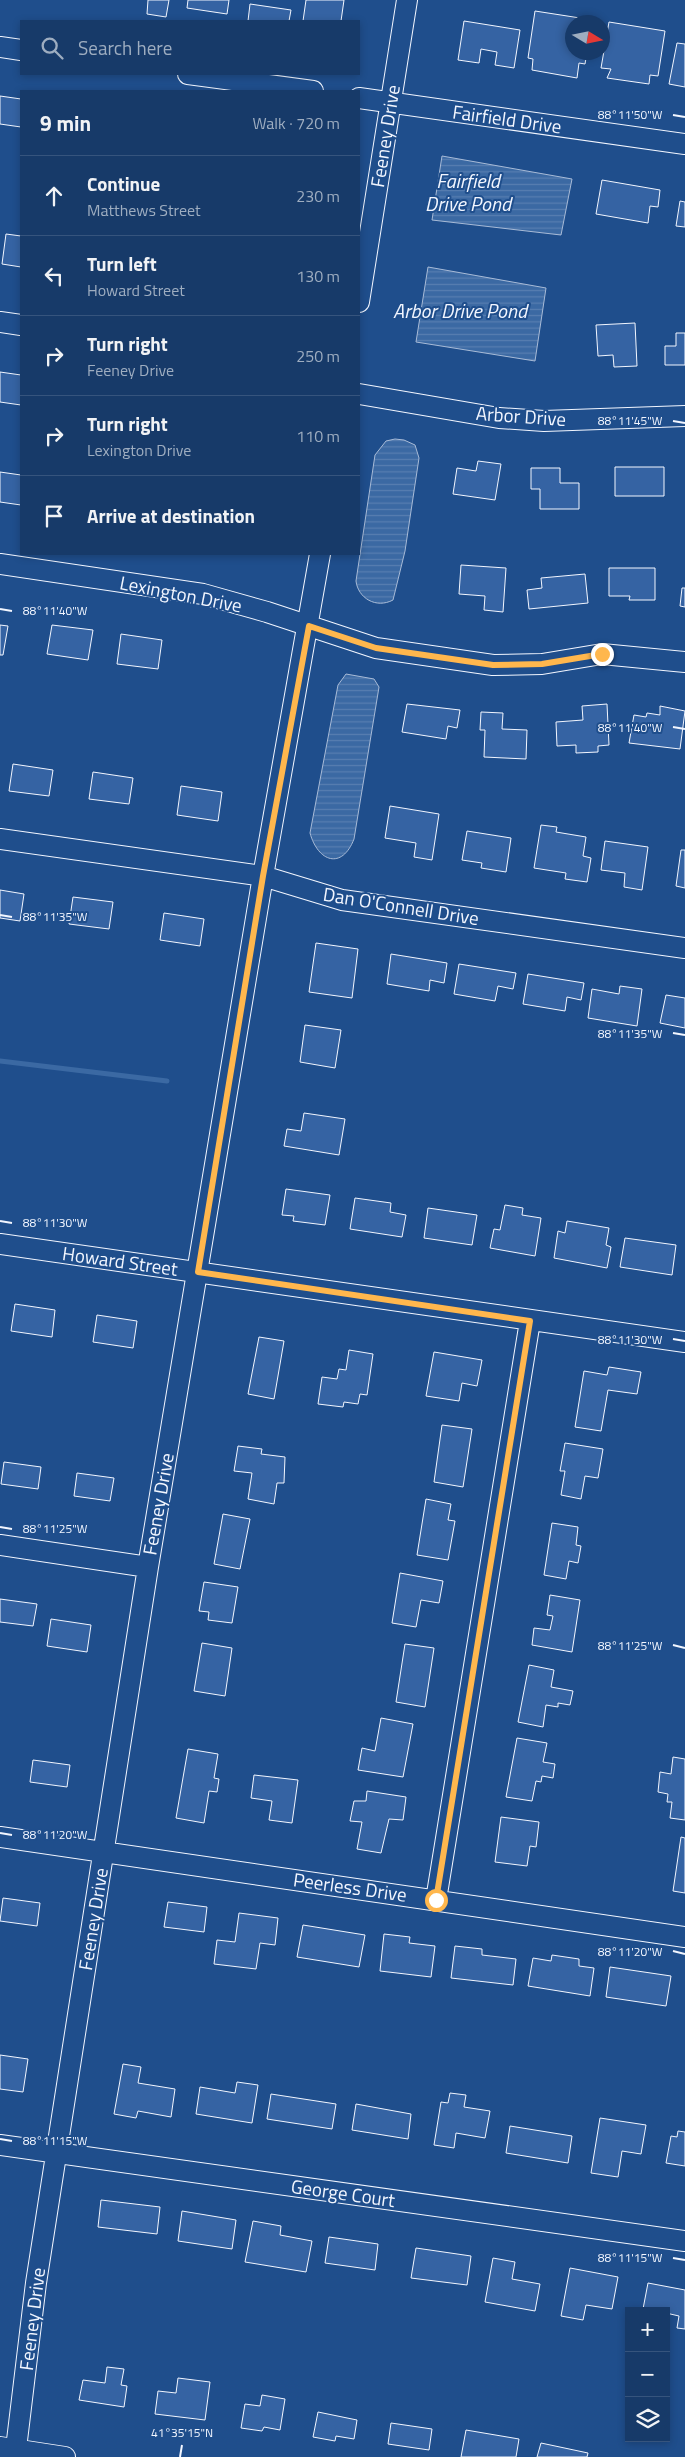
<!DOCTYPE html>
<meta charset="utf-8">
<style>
:root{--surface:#173a69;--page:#244571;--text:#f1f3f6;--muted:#9eadc0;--line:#36547d}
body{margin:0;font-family:"Titillium Web",sans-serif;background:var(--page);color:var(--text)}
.controls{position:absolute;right:15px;bottom:15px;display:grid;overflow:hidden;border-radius:0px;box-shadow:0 2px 8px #0003}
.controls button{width:45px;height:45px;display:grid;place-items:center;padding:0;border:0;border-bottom:1px solid var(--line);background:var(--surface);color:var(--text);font:25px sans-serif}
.compass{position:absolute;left:565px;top:15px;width:45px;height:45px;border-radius:50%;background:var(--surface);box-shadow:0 2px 8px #0003;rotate:100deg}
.stop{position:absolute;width:15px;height:15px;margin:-11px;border:4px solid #ffb74d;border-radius:50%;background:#fff}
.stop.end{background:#ffb74d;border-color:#fff;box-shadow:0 1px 5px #0008}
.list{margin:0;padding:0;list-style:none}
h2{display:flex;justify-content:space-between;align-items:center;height:65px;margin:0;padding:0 20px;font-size:21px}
h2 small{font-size:16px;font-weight:400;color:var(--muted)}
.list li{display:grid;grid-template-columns:32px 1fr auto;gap:15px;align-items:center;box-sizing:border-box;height:80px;padding:0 20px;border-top:1px solid var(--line)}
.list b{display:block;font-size:19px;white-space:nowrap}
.list p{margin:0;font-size:16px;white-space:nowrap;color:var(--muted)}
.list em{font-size:16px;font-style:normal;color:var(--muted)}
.icon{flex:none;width:28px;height:28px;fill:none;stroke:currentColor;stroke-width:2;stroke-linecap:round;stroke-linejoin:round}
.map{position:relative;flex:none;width:685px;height:2457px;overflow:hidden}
.search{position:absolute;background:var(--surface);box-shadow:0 2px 8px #0003;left:20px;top:20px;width:340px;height:55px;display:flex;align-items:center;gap:12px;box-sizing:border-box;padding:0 18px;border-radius:0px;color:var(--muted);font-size:19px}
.panel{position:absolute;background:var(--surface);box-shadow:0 2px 8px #0003;left:20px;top:90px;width:340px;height:465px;border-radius:0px}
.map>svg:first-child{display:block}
</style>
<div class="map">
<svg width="685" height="2457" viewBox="0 0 685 2457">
<defs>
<pattern id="water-rules" width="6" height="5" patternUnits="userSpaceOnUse" patternTransform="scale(1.25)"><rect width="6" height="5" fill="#3b69a3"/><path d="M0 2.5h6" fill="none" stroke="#587fb1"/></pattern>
</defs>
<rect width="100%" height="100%" fill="#1f4e8c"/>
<path fill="url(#water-rules)" stroke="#a8bbd7" d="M442,156l130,23 -11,56 -129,-15z
M428,267l118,21 -11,73 -119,-19z
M395,439l9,1 11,5 4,13 -14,93 -12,49c-17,9 -35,-2 -37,-19l19,-126 11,-14z
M346,674l28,5 5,8 -25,152c-12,31 -36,23 -44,-6l28,-148z"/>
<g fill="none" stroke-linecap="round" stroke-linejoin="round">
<path stroke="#3b69a3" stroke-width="5" d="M0,1061l167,20"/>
</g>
<path fill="#3563a3" stroke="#f2f6ff" d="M148,0h21l-3,17 -19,-3z
M188,0h41l-2,14 -40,-6z
M306,0h38l-3,21h-38z
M250,4l41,6 -2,11h-41z
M535,11l58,9 -1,2h-20v30h15l-2,12 -6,-1 -2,15 -45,-8 1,-11 -5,-1z
M464,21l56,9 -6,38 -19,-3 2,-13 -16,-3 -2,14 -21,-3z
M609,22l56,9 -7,45 -8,-1 -1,9 -42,-6 4,-9 -10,-1z
M677,43l8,1v43l-16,-3z
M0,96l21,3v28l-21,-3z
M602,180l58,10 -2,17 -8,-1 -2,17 -52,-9z
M680,201l5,1v25l-9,-1z
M6,234l15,2v31l-19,-3z
M635,323l2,43 -23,1 -1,-12 -15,1 -2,-31z
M676,333h9v32h-20v-19h11z
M0,372l21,3v30l-21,-3z
M478,461l23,3 -6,36 -42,-6 4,-26 19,3z
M615,467h49v29h-49z
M531,468h29v15h19v26h-39v-20h-9z
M0,472l21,3v30l-21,-3z
M461,565l45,3 -3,44 -19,-2 1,-14 -26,-2z
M609,568h46v32h-26l1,-4h-21z
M585,574l3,29 -59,6 -2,-19 15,-2 -1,-10z
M682,588h3v19l-5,-1z
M0,625l8,1 -5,29h-3z
M52,625l41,5 -5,30 -41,-6z
M121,634l41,6 -4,29 -41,-5z
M407,704l53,6 -3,18 -9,-2 -2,13 -44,-7z
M607,704l2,41 -11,1v6l-22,1v-8l-19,1 -1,-24 27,-2 -1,-14z
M660,706l25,5 -5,38 -51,-6 5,-28 12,2 1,-4 13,2z
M481,712l22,1 -1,16 25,1 -1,29 -42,-2 1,-27h-5z
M13,764l40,6 -4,26 -40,-5z
M93,772l40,6 -4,26 -40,-5z
M181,786l41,6 -4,29 -41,-6z
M390,806l49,8 -7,46 -18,-3 2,-14 -31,-5z
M541,825l16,2 -1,5 30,5 -3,19 8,2 -4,24 -22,-3 1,-6 -32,-5z
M467,831l44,7 -5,34 -25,-4 1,-5 -20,-3z
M605,841l43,6 -6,43 -18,-3 1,-14 -24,-3z
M681,850h4v38l-9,-2z
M0,890l24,4 -4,27 -20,-3z
M73,897l40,5 -4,27 -40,-5z
M164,913l40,6 -4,27 -40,-6z
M316,943l42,6 -6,49 -43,-6z
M391,954l56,9 -3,20 -14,-3 -1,11 -42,-7z
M459,964l57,9 -3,16 -15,-3 -3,15 -41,-7z
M528,974l56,9 -3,17 -14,-3 -2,14 -42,-7z
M620,986l22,3 -5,37 -49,-8 4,-29 27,5z
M666,995l19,3v30l-25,-5z
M305,1025l36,5 -6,38 -35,-6z
M304,1113l41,6 -6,36 -55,-9 3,-17 14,2z
M286,1189l44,6 -5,30 -32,-4 1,-5 -12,-1z
M355,1198l36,5 -1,9 16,3 -4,22 -52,-8z
M505,1205l18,3 -1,7 19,3 -6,38 -45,-8 4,-19 6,1z
M428,1208l49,7 -5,30 -48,-7z
M567,1221l42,7 -3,17 5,2 -4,21 -53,-10 4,-27 7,2z
M625,1238l51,7 -4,30 -52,-8z
M15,1304l40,6 -3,27 -41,-6z
M97,1315l40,6 -4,27 -40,-6z
M259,1337l25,4 -10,58 -26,-5z
M349,1350l24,4 -6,41 -7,-1 -2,10 -14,-2 -1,5 -25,-3 4,-27 15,2 2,-10 7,1z
M434,1352l48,8 -5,26 -15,-3 -3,18 -33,-5z
M609,1367l32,5 -4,22 -29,-4 -7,41 -26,-4 9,-56 23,4z
M442,1425l30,4 -9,58 -29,-5z
M565,1443l38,6 -5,29 -13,-2 -4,23 -20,-4 4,-24h-5z
M238,1446l24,3 -1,5 24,3 -1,26h-7l-3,21 -26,-5 4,-26 -18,-2z
M4,1462l37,5 -3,22 -37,-5z
M77,1473l37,5 -4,23 -36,-5z
M426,1499l25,5 -3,16 7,1 -7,39 -31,-5z
M223,1514l27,5 -10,50 -26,-5z
M552,1523l26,4 -2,18 5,1 -3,17 -9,-2 -3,18 -22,-4z
M400,1573l43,8 -4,22 -18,-3 -5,27 -24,-4z
M204,1582l34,5 -6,36 -24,-3 1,-8 -10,-1z
M550,1595l30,5 -8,52 -40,-7 2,-17 16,2 3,-14 -6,-1z
M0,1599l37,5 -4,22 -33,-4z
M51,1619l40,6 -4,27 -40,-6z
M202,1643l30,5 -7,48 -31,-5z
M405,1644l29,4 -9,59 -29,-5z
M529,1665l25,5 -3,17 22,4 -3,14 -12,-2v4l-12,-2 -3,22 -25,-5z
M381,1718l32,6 -10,53 -45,-7 4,-22 13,3z
M517,1738l30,5 -4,19 12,2 -2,14 -11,-2 -1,6 -5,-1 -4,20 -26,-4z
M188,1749l30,5 -4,24 5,1 -2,13 -8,-1 -5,32 -28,-5z
M673,1757l12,2v61l-15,-2 2,-16h-5l1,-8 -10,-2 2,-20 11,2z
M33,1760l37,5 -3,22 -37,-5z
M254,1775l44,5 -6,43 -23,-3 3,-19 -21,-3z
M367,1791l39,6 -3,23 -14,-1 -8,34 -24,-4 5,-27 -12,-1 4,-20h12z
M501,1817l38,5 -3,25 -6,-1 -3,20 -32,-4z
M681,1837l4,1v55l-12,-2z
M3,1898l37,5 -3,23 -37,-5z
M168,1902l39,5 -3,25 -40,-5z
M239,1913l39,5 -3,27 -15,-2 -4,26 -42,-5 3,-24 18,2z
M303,1925l62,10 -6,32 -62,-10z
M384,1934l26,3 -1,6 26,3 -4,31 -51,-6z
M455,1946l27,3v6l34,4 -3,26 -62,-7z
M552,1955l27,4v7l15,2 -4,28 -62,-10 5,-28 18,3z
M610,1967l61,9 -5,30 -60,-9z
M0,2055l28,4 -5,33 -23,-3z
M123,2064l18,3 -3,16 37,6 -4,28 -33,-6 -2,7 -22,-4z
M237,2082l21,3 -6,38 -56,-9 4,-27 35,6z
M450,2093l16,2 -2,12 26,4 -5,27 -29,-5 -2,15 -20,-3 7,-43 7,1z
M271,2094l65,10 -4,25 -65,-10z
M356,2104l55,10 -3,25 -56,-9z
M600,2118l46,7 -5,29 -19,-3 -4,26 -27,-4z
M510,2126l62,10 -4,27 -62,-10z
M678,2131l7,1v34l-19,-3 5,-27 6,1z
M101,2200l59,7 -3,27 -59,-7z
M182,2211l54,9 -4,29 -54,-8z
M253,2221l28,5 -1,9 32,6 -6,31 -61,-10z
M329,2237l49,7 -3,26 -50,-7z
M416,2248l55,8 -4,29 -56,-7z
M493,2258l22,4 -3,17 28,5 -5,27 -50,-9z
M570,2268l48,9 -6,32 -26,-4 -3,15 -22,-4z
M648,2283l37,7v39l-8,-1 2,-12 -13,-3v-2l-23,-2z
M107,2367l17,2 -3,16 6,1 -3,21 -45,-7 4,-20 22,3z
M178,2378l32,4 -5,38 -50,-6 3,-23 18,2z
M262,2395l23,4 -5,31 -16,-3 -2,4 -21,-3 4,-24 15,2z
M318,2412l39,8 -3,19 -18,-3 -1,5 -22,-4z
M391,2423l41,6 -3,21 -41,-6z
M466,2430l53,9 -3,18h-55z
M541,2443l47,10 -1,4h-50z"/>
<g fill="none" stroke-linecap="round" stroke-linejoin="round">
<defs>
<path id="minor" d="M0,47l21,3
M188,74l125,17
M359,98l326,46
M359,302l48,-302
M0,322l21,3
M359,394l140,24 45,3 141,-5
M0,564l203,30 64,18 109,36 117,17 49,-1 60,-10 83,8
M0,839l263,37 79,24 343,48
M0,1244l685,98
M0,1545l148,22
M0,1837l685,100
M436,1900l94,-579
M0,2145l685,96
M0,2447l65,10
M15,2457l21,-174 112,-716 115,-691 57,-322"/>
</defs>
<use href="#minor" stroke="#f2f6ff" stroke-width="22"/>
<use href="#minor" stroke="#1f4e8c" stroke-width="20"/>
</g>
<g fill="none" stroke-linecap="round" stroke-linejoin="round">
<path stroke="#ffb74d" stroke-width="6" d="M436,1900l94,-579 -332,-49 65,-396 46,-250 67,22 117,17 49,-1 60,-10"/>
</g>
<path fill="none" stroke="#f2f6ff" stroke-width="2" d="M673,115l12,2M673,421l12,2M0,609l12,2M673,727l12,2M0,915l12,2M673,1033l12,2M0,1221l12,2M673,1339l12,2M0,1527l12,2M673,1645l12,3M0,1833l12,2M673,1951l12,3M0,2139l12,2M673,2258l12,2M180,2457l2,-12"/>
<g text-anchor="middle" stroke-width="4" stroke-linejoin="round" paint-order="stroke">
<g font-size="19" fill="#f2f6ff" stroke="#1f4e8c">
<text transform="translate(507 119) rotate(8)" y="7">Fairfield Drive</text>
<text transform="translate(385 136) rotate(-81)" y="7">Feeney Drive</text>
<text transform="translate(521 416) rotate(4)" y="7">Arbor Drive</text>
<text transform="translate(181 594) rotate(11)" y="7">Lexington Drive</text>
<text transform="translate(401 906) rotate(9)" y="7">Dan O'Connell Drive</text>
<text transform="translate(120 1261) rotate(8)" y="7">Howard Street</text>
<text transform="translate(158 1504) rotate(-80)" y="7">Feeney Drive</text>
<text transform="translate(350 1887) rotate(8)" y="7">Peerless Drive</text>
<text transform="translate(93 1919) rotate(-81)" y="7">Feeney Drive</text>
<text transform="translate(343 2193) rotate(8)" y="7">George Court</text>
<text transform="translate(32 2319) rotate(-83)" y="7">Feeney Drive</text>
</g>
<g font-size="20" font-style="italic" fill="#f2f6ff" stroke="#1f4e8c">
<text x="468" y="188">Fairfield<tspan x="468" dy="23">Drive Pond</tspan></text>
<text x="460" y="318">Arbor Drive Pond</text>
</g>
</g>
<g font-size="12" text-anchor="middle" fill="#f2f6ff" stroke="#1f4e8c" stroke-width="4" stroke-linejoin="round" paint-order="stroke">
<text x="630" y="119">88°11'50"W</text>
<text x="630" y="425">88°11'45"W</text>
<text x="55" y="615">88°11'40"W</text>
<text x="630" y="732">88°11'40"W</text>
<text x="55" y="921">88°11'35"W</text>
<text x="630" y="1038">88°11'35"W</text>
<text x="55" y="1227">88°11'30"W</text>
<text x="630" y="1344">88°11'30"W</text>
<text x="55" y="1533">88°11'25"W</text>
<text x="630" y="1650">88°11'25"W</text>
<text x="55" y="1839">88°11'20"W</text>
<text x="630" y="1956">88°11'20"W</text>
<text x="55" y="2145">88°11'15"W</text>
<text x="630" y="2262">88°11'15"W</text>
<text x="182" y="2437">41°35'15"N</text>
</g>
</svg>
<div class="controls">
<button>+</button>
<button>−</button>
<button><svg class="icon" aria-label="layers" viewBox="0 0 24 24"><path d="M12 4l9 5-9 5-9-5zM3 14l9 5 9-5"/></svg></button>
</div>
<svg class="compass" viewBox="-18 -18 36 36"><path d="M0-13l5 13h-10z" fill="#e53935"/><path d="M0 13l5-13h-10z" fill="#9eadc0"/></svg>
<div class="stop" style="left:436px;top:1900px"></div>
<div class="stop end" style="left:602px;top:654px"></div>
<div class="search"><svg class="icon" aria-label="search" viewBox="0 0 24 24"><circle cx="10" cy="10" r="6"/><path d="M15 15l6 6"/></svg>Search here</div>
<section class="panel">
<h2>9 min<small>Walk · 720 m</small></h2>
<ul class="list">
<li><svg class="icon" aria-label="ahead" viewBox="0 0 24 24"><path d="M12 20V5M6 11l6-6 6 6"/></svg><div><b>Continue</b><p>Matthews Street</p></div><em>230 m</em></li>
<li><svg class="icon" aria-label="left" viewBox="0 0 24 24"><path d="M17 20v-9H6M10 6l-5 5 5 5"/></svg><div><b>Turn left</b><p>Howard Street</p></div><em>130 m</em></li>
<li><svg class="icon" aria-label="right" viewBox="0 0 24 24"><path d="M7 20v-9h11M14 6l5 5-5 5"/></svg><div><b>Turn right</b><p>Feeney Drive</p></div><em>250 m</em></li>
<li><svg class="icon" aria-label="right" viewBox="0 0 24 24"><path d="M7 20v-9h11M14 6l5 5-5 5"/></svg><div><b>Turn right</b><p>Lexington Drive</p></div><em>110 m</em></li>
<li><svg class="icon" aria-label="arrive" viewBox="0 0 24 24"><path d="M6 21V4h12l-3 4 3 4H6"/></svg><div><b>Arrive at destination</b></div></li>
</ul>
</section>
</div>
